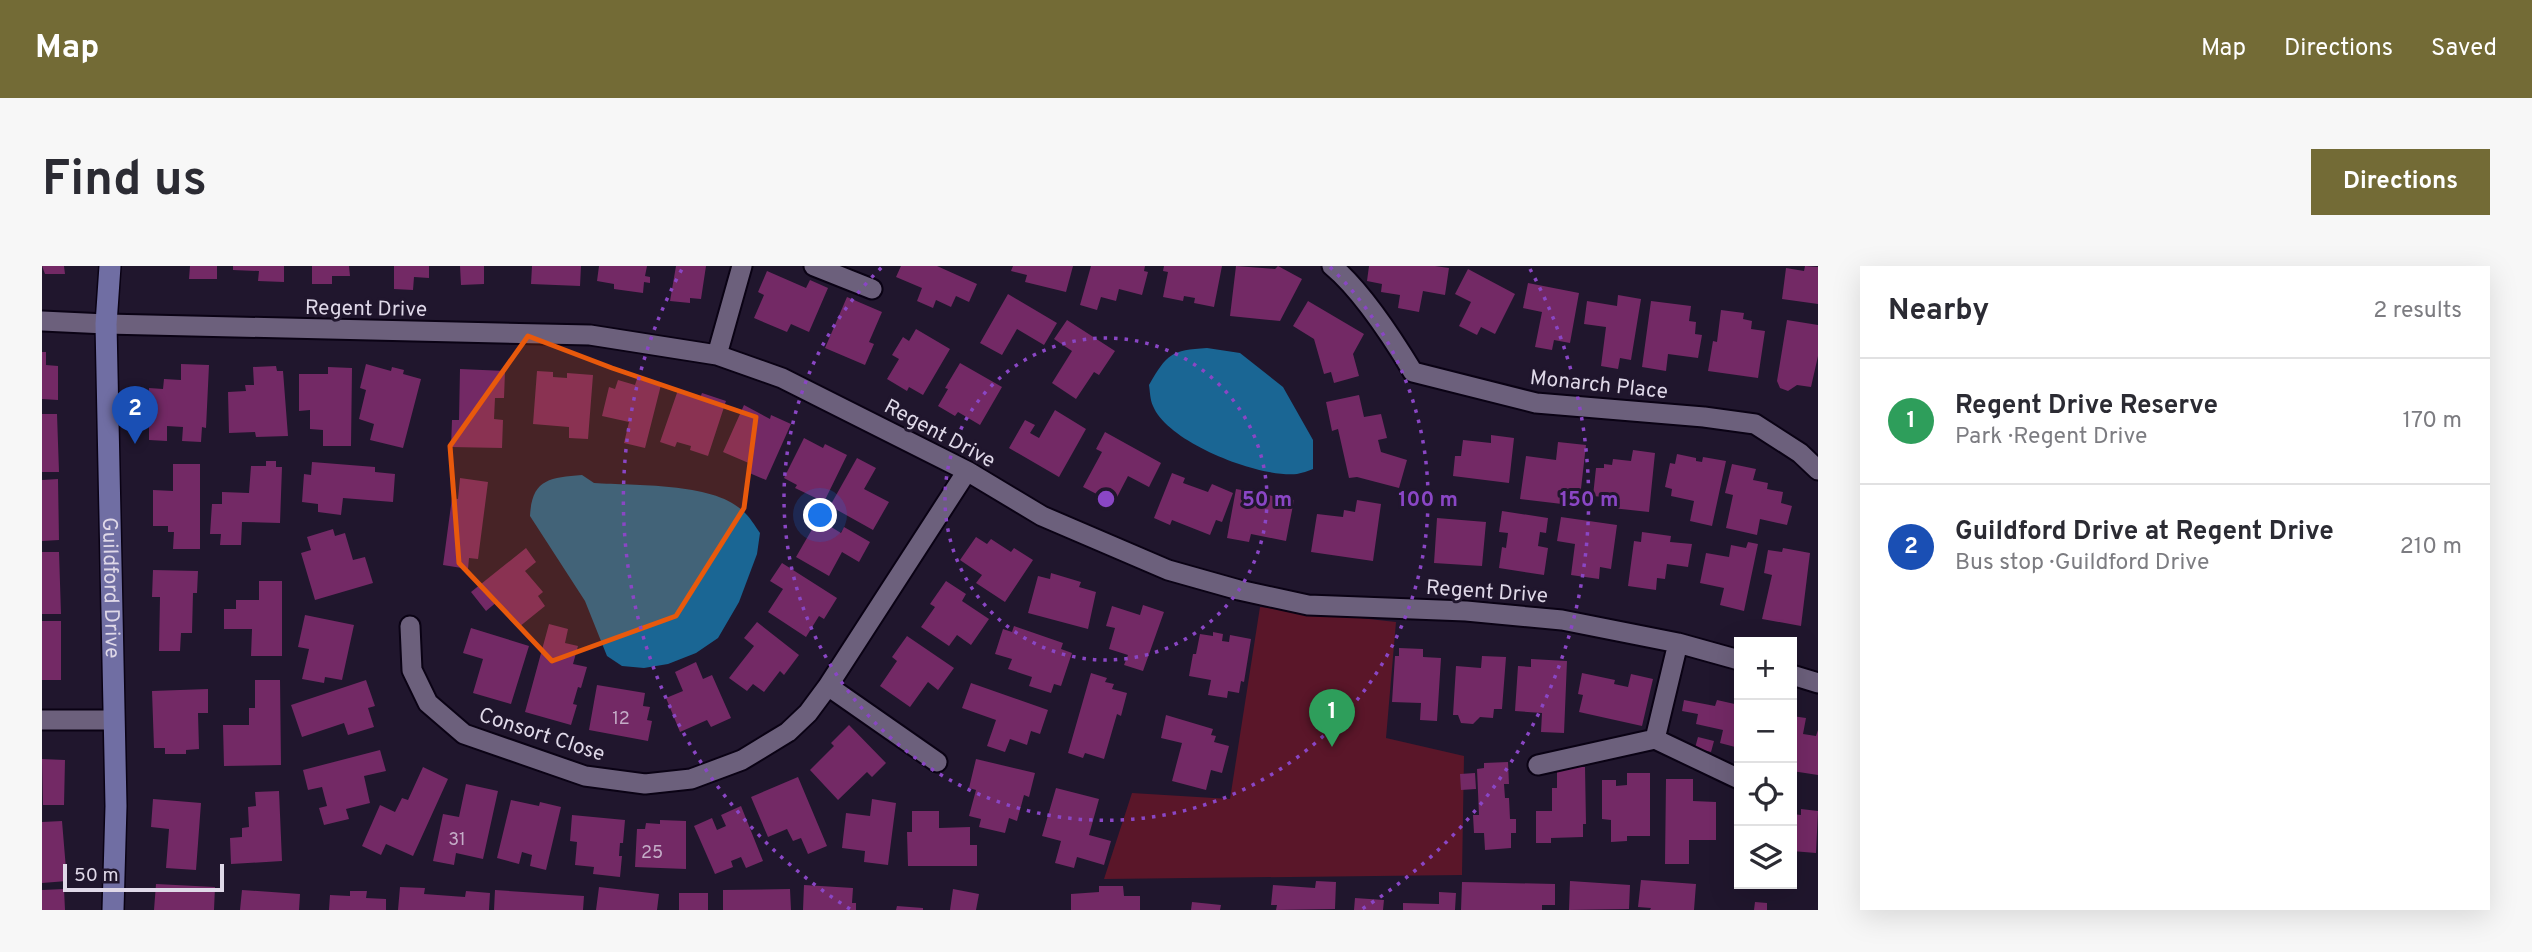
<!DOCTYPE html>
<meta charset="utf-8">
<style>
:root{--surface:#fff;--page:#f7f7f7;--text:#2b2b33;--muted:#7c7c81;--line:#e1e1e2;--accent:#736b36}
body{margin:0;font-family:Overpass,sans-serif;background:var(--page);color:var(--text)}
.controls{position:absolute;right:21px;bottom:21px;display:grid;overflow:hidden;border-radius:0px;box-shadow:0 7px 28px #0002}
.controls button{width:63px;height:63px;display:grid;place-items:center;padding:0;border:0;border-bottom:2px solid var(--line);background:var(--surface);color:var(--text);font:35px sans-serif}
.scale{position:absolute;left:21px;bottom:18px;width:161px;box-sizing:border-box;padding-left:7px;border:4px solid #dfd8e8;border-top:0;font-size:19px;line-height:24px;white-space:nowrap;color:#dfd8e8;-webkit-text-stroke:5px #20162d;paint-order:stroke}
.you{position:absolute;left:779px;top:250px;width:24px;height:24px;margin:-18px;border:5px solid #fff;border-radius:50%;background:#1a73e8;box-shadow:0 0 0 10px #1a73e833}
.badge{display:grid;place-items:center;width:46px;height:46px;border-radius:50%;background:var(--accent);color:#fff;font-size:23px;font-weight:700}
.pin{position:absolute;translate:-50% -58px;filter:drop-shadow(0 2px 4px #0008)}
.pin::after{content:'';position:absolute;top:37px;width:24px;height:21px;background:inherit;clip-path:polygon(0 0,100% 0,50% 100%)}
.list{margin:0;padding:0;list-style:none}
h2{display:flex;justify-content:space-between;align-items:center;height:91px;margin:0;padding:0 28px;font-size:30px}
h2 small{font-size:23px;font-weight:400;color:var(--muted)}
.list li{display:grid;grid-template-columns:46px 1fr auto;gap:21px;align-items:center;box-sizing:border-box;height:126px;padding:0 28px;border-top:2px solid var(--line)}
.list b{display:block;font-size:26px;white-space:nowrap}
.list p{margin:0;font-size:23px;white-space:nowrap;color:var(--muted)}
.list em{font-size:23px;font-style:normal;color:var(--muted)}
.icon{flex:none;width:38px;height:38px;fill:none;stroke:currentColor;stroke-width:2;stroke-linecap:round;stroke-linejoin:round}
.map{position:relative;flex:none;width:1776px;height:644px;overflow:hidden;border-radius:0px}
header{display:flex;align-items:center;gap:42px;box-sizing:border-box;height:98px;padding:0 35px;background:var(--accent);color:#fff}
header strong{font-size:33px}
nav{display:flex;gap:38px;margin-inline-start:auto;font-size:24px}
.intro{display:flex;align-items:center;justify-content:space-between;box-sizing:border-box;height:168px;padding:0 42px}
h1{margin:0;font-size:49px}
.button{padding:18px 32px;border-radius:0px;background:var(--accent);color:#fff;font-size:24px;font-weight:700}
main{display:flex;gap:42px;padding:0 42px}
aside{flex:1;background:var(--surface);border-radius:0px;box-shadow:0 7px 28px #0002}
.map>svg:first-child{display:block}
</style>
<header>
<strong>Map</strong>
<nav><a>Map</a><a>Directions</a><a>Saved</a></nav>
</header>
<div class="intro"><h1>Find us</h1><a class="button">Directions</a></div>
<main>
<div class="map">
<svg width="1776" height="644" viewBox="0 0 1776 644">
<rect width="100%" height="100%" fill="#20162d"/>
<path fill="#5a1629" d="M1218,341l136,15 -10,116 78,18 -2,119 -358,4 28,-86 98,6z"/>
<path fill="#1a6694" d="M1165,82l33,5 43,34 30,53v29c-5,2 -11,4 -16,5 -37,4 -129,-31 -144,-68 -3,-6 -3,-15 -4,-21 18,-31 22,-35 58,-37z
M540,209l12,8c41,3 119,-1 149,28 7,6 12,15 17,22l-3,21 -18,48 -21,36 -22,15 -28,11 -24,4 -22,-2 -15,-10 -22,-55 -55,-85c2,-37 19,-38 52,-41z"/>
<path fill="#732965" d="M0,0h22l1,8h-20z
M148,0h27v13h-28z
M191,0h51v16l-26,-1 1,-10 -26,-1z
M270,0h37l1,10h-18v8h-20z
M352,0h35v12l-15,-1 -1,13 -19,-1z
M418,0h24v18l-23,1z
M490,0h49l-1,20 -49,-2z
M557,0h48l-2,10 5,1v6l-6,-1 -1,11 -29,-4v-5l-17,-3z
M634,0h30l-5,33 -11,-1v5l-20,-2z
M859,0h36l40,18 -8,18 -13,-6 -5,11 -15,-7 -3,8 -16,-7 5,-13 -26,-11z
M971,0h60l-7,26 -41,-10 2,-7 -16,-4z
M1049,0h54l-1,5 4,1 -6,23 -23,-6 -3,12 -15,-4 -4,13 -17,-5z
M1122,0h58l-8,41 -20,-4 1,-5 -11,-2 -1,5 -20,-4 5,-25 -5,-1z
M1194,0l39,3 3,-3 24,13 -22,42 -50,-5z
M1327,0h66l14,2 -4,27 -22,-4 -4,21 -21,-4 2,-13 -19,-3 1,-8 -15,-3z
M1763,0l13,1v37l-36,-5 4,-31 18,3z
M1426,3l47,25 -20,40 -14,-7 -4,8 -18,-9 12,-24 -16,-8z
M725,5l39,17 4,-8 18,8 -19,44 -18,-8 -4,8 -33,-14 10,-23 -6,-3z
M1486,17l51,10 -9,50 -16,-3 -2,10 -17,-3 7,-35 -19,-4z
M966,28l49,29 -13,22 -27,-16 -15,26 -22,-12z
M1576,29l23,4 -10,61 -11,-2 -2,11 -17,-3 5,-39 -22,-3 3,-23 30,5z
M805,31l35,15 -13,30 5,2 -9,21 -40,-17z
M1266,35l56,33 -11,20 6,22 -25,7 -3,-11 -7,2 -10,-35 -21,-13z
M1609,35l40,5 -2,15 7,1 -1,12 7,1 -4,23 -30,-4 -2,17 -24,-4z
M1679,44l23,3 -1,6 9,2 -1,8 14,2 -7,47 -50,-7 5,-30 4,1z
M1025,54l48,31 -16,24 -5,-3 -18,27 -24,-16 20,-32 -18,-12z
M1745,54l31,5v31l-7,31 -14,-2 -9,6 -8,-3 -3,-7z
M874,63l34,20 -27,46 -14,-8 -2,4 -20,-12 12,-20 -7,-4 11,-18 6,4z
M0,86h4v13l12,1v34l-16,-1z
M918,97l42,24 -22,38 -22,-13 -3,4 -17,-10 10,-17 -3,-1z
M139,98l28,1 -3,63 -4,-1 -1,15 -19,-1 1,-14 -16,-1v15l-18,-1v-52l14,1 1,-10 17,1z
M324,98l25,7 1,-4 12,3 -1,4 18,5 -18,69 -33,-8 4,-16 -15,-5 7,-29 -6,-2z
M234,100l1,5h6l5,65 -32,1 -1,-5 -26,1 -1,-41 18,-1 -1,-6h9l-1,-18z
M286,101l24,1 -1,78h-28v-16l-13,-1v-19l-11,1v-37h29z
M418,103l45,2 -1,27h-9l-1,21 9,1 -1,28 -51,-1 1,-27h7z
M495,105l16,1v5l14,1v-5l26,2 -5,64 -19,-1v-11l-36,-3z
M595,113l24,6 -16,63 -21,-5 5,-21 -27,-6 7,-29 6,2 3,-9 17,5z
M636,124l22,8 2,-5 24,8 -18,55 -18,-6 1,-4 -14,-4 -2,5 -15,-5z
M1317,129l5,22 17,-3 6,24 -9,2 3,12 26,8 -8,28 -42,-11 -8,1 -11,-49 -6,2 -6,-29z
M702,139l26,14 1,-4 20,9 -25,56 -19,-8 4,-8 -28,-12z
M1013,144l31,19 -27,48 -50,-29 16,-28 10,5 -5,8 9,5z
M0,148h15l2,58h-17z
M1063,166l56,31 -12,24 -21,-11 -14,27 -31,-16 19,-35 -6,-3z
M1449,169l23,3 -5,45 -56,-7 2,-20h6l2,-16 28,3z
M762,172l19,10 2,-4 22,11 -23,47 -29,-14 2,-3 -13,-7z
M1516,176l28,3 -7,61 -59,-7 6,-43 30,4z
M1591,184l22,3 -6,59 -37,-4 1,-10 -20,-2 3,-28h8v-4l8,1 1,-6 18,2z
M1635,188l19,4v3l6,1 1,-5 23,4 -14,65 -22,-5 4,-20 -23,-5 1,-7 -7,-2 5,-24 5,1z
M815,192l19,10 -12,21 25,13 -16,28 -43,-24z
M224,195h10v6h6l-2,56 -38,-1 -1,23h-21l1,-11h-11l2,-30h10v-12l27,1 2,-27h15z
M270,196l63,5v5l20,2 -2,28 -50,-4 -2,17 -23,-3v-8l-16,-2 2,-28 7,1z
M131,198h27v85h-27l1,-17h-6v-6h-15v-36l20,1z
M1690,198l24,5 -3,11 15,3 -1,6 16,3 -2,11 11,3 -5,19 -27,-6 -3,16 -31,-7 7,-33 -8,-2z
M1130,207l13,5 -2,5 25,9 4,-8 21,9 -11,29 -6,-2 -6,15 -38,-15 -2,5 -16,-7z
M418,212l28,4 -10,77 -9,-1 -1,11 -25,-4 9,-67 6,1z
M16,213l1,61 -17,1v-61z
M1194,223l58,11 -8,41 -35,-7 -2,8 -22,-4z
M1315,234l24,4 -8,57 -62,-9 6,-38 26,3 1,-7 11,2z
M1460,245l46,7 -2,15 -6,-1 -2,14 10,2 -4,27 -45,-7 3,-21 4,1 2,-15 -9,-1z
M1519,251l56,8 -6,44 -11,-2 -1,12 -28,-4 4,-31 -18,-3z
M1395,252l49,4 -4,44 -48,-3z
M776,253l23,14 3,-6 26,15 -11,20 -17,-10 -13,24 -33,-19z
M291,263l2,7 10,-3 8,27 12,-3 8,26 -58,17 -14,-47 10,-3 -4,-13z
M1600,266l29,4 -1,6 22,2 -4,23 -21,-3 -2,15 -8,-1 -1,12 -28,-4 6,-45 7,1z
M934,271l11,7 4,-5 20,13 3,-4 19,12 -28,42 -29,-19 6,-8 -22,-15z
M1706,276l10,2 -14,67 -24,-6 4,-17 -24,-5 6,-30 23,4 2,-12 15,3z
M484,282l10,14 -11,9 18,21 -5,4 7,10 -26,21 -21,-26 -12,10 -15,-19z
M1741,282l27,5 -9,73 -39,-7 10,-44 -8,-2 4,-23 14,2z
M0,286h17l2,62h-19z
M740,297l55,35 -13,21 -5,-3 -13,21 -38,-25 15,-23 -13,-8z
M111,304l45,1 -1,22h-4l-1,40h-11l-1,18h-21l1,-54h-8z
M1009,307l30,9 -2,5 17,5 -8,37 -60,-16 10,-37 12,3z
M217,315h23v75h-31l1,-27h-28v-20h12v-9h23z
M904,315l20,13 -4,7 27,18 -18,26 -14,-10 -8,11 -28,-19 14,-20 -5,-3z
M1101,339l21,7 -21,59 -19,-6 4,-10 -19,-6 6,-21 -9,-2 6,-20 28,9z
M263,349l49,10 -12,55 -17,-3 -1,6 -22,-4 7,-30 -11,-2z
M0,355h19v59h-19z
M715,356l42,33 -15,20 -4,-4 -16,21 -11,-8 -6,7 -18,-13 25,-32 -10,-8z
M507,358l19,5 -3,14 13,3 -5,18 14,3 -6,21 -3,-1 -5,17 4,1 -6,20 -46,-13z
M972,360l49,17 -2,6 11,4 -11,33 -7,-2 -3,9 -22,-7 3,-9 -24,-8 4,-10 -17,-5 8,-25 9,3z
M429,362l58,18 -18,58 -38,-11 10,-34 -20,-6z
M1171,366l10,2 -1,7 7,1 1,-7 21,4 -7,43 -3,-1 -2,12 -11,-2 -1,7 -19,-3 3,-15 -22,-4 4,-22h3l4,-20 13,2z
M865,370l47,32 -16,22 -10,-8 -18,25 -30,-21 17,-25 -5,-4z
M1357,382l24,1v8l18,1 -4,63 -17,-1 1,-17 -29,-1 3,-46h4z
M1440,390l24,1 -4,52h-8l-1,9 -13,-1 -7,7 -12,-1 -3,-8h-5l3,-49 25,2z
M1489,393l36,2 -3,72 -23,-1 1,-19 -27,-2 3,-45 13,1z
M654,396l7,17 9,-4 19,43 -20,9 -4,-7 -27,12 -14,-34 17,-7 -8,-19z
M1049,407l16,5 -2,4 9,2 -2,5 15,4 -6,23 -4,-2 -13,45 -19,-6 -2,5 -15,-5z
M1540,407l33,7 -1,4 14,3 3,-13 22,5 -11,47 -63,-14 4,-17 -5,-1z
M213,414h25l1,85 -57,1 -1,-41h26v-17h6z
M324,414l9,26 -7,2 6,19 -26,8 -4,-12 -42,14 -11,-32z
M929,417l77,27 -8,24 -9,-3 -4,14 -17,-6 -5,13 -18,-6 9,-26 -34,-12z
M555,419l48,8 -2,13 7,1 -3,13 5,1 -4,20 -59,-11z
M166,423v24h-10l1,36 -13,1v4h-21v-6h-11l-2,-57z
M1642,434l31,6 2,-6 22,5v43l-19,-5 3,-13 -27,-6 2,-10 -16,-3z
M1124,449l47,14 -2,6 5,1 -2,6 15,4 -7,27 -11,-3 -5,20 -34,-9 10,-38 -21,-5z
M1750,450l14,2 -3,16 13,2 2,-6v45l-26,-4z
M807,459l37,38 -14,14 -5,-5 -29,28 -28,-30 24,-24 -3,-3z
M1656,471l16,4 -3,11 -16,-4z
M338,484l6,21 -22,5 6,27 -24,6 3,10 -25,6 -5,-17 8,-2 -5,-19 -14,3 -5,-20z
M0,493l23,1 -1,45h-21z
M934,493l59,14 -6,24 -5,-2 -7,26 -8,-3 -4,15 -26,-6 2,-8 -12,-3 7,-26 -7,-2z
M1466,496l1,22h-5l1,14h4l1,21h6v14h-5v15l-26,2 -1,-17h-10l-1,-18h6l-2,-46 7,-1v-5z
M381,501l25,12 -35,77 -27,-12 -5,11 -19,-9 18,-41 15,7 7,-14 6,2z
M1515,501h28l1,57h-3v13l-32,1v5h-15v-32h16v-23h5z
M1433,507l1,16 -15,1 -1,-16z
M1585,507h23v63h-23v5l-16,1v-22l-9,-1v-39h14v6l11,-1z
M756,511l29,69 -19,8 -7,-16 -8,3 -6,-12 -19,8 -17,-40z
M1624,513h27v22l23,1v38h-27v24h-24z
M424,518l32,7 -15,68 -27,-6 -2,12 -21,-4 10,-47 16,3z
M1014,522l43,11 -10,36 22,6 -7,24 -27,-8 -3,11 -19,-5 6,-22 -19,-5z
M237,525l3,70 -51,3 -1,-26 12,-1v-9l7,-1 -1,-20 8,-1 -1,-14z
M111,533l48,4 -5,67 -30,-2 3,-39 -18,-2z
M830,533l24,4 -8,62 -24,-3 1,-11 -23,-3 4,-35 24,3z
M469,534l28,6 1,-4 21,5 -15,63 -16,-4 2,-11 -10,-3 -3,12 -22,-6z
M699,540l22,55 -17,7 -5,-11 -10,4 2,6 -18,7 -21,-48 18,-8 5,12 9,-4 -5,-11z
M1759,543l17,2 -2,42 -24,-2v-37l9,1z
M870,545h27v17l31,-1v18h7v21h-69l-1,-34h5z
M530,549l53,5 -2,23h-3l-1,13h3l-2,21 -27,-3 1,-7 -19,-2 2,-23 -7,-1z
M618,554l26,1v48l-51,-2 2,-38h8l1,-6 14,1z
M20,555l5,60 -25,2v-61z
M1599,614l55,4 -2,26h-44l1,-2 -13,-1z
M1274,615l20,1 -1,27 -59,1 1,-5h-6l2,-20 42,3z
M1528,615l60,4 -1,24 -60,1z
M1420,616l93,2v21h-13v5h-81z
M114,618l59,3 -1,23h-60z
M762,619l49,3 -1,15h4v7h-53z
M1057,620h24l1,10h16v14h-69v-16l28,-2z
M358,621l25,1 -1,6 41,3 1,-6 24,2 -1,17h-91z
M557,621l60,7 -2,16h-61z
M22,623l1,21h-23v-20z
M748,623l1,21h-68v-20z
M911,623l26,5 -3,16h-26z
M200,624l58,4 -1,16h-59z
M453,624l89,6 -1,14h-89z
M308,625h17l-1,7 20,1v11h-57l1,-15 20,1z
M1397,626l17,1 -1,17h-52v-7l36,1z
M637,627h29v17h-29z
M1313,632l29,2 -1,10h-29z
M1150,636l29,3 -1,5h-29z
M1713,636l12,1v7h-13z
M855,640l26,2v2h-27z"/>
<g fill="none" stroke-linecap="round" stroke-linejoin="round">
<defs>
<path id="street" d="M772,0l58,23
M1290,0c29,24 61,73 81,106l123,31 168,14 51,7 45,29 18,17
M0,55l64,3 484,11 127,20 65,23 185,93 75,45 126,54 71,20 69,15 158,6 96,9 116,23 61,17
M675,89l25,-89
M368,360l2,44 16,33 36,31 121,42 60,8 46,-5 51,-19 46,-28 20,-19 20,-27 139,-215
M1750,409l26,8
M786,420l109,76
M0,454h70
M1613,473l84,40
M1496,499l117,-26 23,-96"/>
<g id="secondary">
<path id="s1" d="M68,0l-4,58 10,482 -3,104"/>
</g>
</defs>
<use href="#street" stroke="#0a0214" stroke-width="23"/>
<use href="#secondary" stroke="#0a0214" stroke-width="24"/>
<use href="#street" stroke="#6c607c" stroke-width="19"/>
<use href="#secondary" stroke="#706ea3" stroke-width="21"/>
</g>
<path fill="#e8590c" fill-opacity="0.2" stroke="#e8590c" stroke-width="5" stroke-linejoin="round" d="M486,70l84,32 144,49 -12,91 -68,108 -124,45 -93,-98 -9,-117z"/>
<g fill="none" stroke="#8a46c5" stroke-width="3.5" stroke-dasharray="3.5 7">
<circle cx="1064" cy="233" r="161"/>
<path d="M1288 1A322 322 0 1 1 840 1"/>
<path d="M808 643A483 483 0 0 1 640 3M1488 3A483 483 0 0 1 1320 643"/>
</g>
<g text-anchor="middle" stroke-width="6" stroke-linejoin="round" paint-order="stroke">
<g font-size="18" fill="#c4acc7">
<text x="579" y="458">12</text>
<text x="415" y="579">31</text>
<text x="610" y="592">25</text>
</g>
<g font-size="21" fill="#dfd8e8" stroke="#20162d">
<text transform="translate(324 42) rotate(1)" y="7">Regent Drive</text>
<text transform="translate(1557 118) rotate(6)" y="7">Monarch Place</text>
<text transform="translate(898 167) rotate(28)" y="7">Regent Drive</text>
<text dy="7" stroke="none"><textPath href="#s1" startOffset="322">Guildford Drive</textPath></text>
<text transform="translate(1445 325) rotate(4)" y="7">Regent Drive</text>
<text transform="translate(500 468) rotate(18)" y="7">Consort Close</text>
</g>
</g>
<circle cx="1064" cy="233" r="10" fill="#8a46c5" stroke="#20162d" stroke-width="3.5"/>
<g font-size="21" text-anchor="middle" font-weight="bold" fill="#8a46c5" stroke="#20162d" stroke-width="6" stroke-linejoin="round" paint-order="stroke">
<text x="1225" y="240">50 m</text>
<text x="1386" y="240">100 m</text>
<text x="1547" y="240">150 m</text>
</g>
</svg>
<div class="controls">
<button>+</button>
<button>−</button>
<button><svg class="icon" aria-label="locate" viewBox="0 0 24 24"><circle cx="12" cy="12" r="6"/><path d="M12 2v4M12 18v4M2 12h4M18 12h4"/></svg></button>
<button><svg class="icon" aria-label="layers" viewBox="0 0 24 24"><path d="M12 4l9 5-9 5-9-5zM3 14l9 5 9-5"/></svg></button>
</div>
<div class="scale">50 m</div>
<div class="you"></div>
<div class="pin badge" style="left:1290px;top:481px;background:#2e9e5b">1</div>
<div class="pin badge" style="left:93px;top:178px;background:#1a4fb4">2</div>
</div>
<aside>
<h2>Nearby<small>2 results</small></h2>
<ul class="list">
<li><span class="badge" style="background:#2e9e5b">1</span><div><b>Regent Drive Reserve</b><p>Park · Regent Drive</p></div><em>170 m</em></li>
<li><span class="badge" style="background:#1a4fb4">2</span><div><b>Guildford Drive at Regent Drive</b><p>Bus stop · Guildford Drive</p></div><em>210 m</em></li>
</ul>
</aside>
</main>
